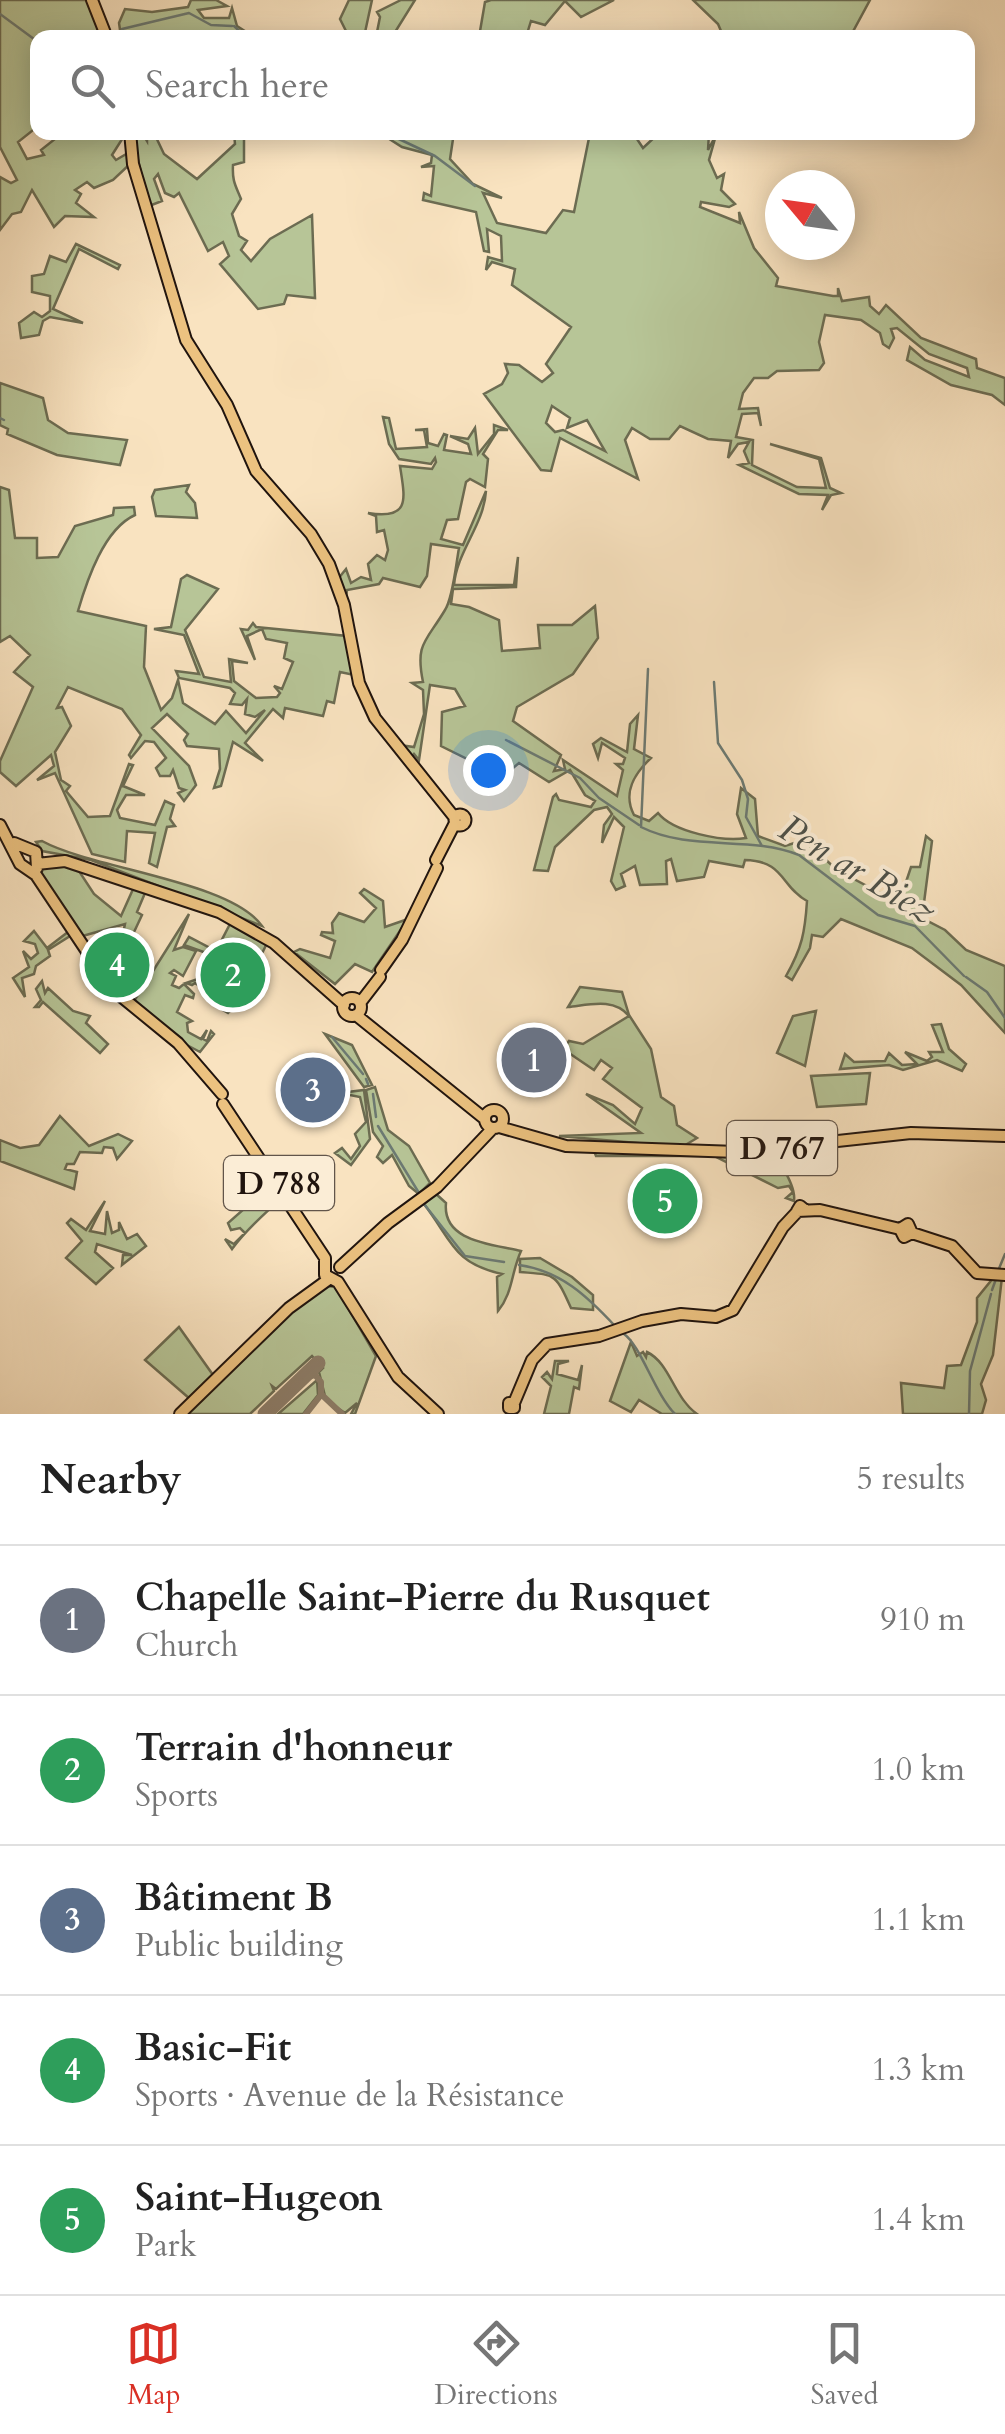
<!DOCTYPE html>
<meta charset="utf-8">
<style>
:root{--surface:#fff;--page:#f2f2f2;--text:#222;--muted:#767676;--line:#e0e0e0;--accent:#d93025}
body{margin:0;font-family:Cardo,serif;background:var(--page);color:var(--text)}
.compass{position:absolute;left:765px;top:170px;width:90px;height:90px;border-radius:50%;background:var(--surface);box-shadow:0 5px 25px #0003;rotate:299deg}
.you{position:absolute;left:488px;top:770px;width:35px;height:35px;margin:-25px;border:8px solid #fff;border-radius:50%;background:#1a73e8;box-shadow:0 0 0 15px #1a73e833}
.badge{display:grid;place-items:center;width:65px;height:65px;border-radius:50%;background:var(--accent);color:#fff;font-size:32px;font-weight:700}
.pin{position:absolute;translate:-50% -50%;border:5px solid #fff;box-shadow:0 2px 10px #0006}
.list{margin:0;padding:0;list-style:none}
h2{display:flex;justify-content:space-between;align-items:center;height:130px;margin:0;padding:0 40px;font-size:42px}
h2 small{font-size:32px;font-weight:400;color:var(--muted)}
.list li{display:grid;grid-template-columns:65px 1fr auto;gap:30px;align-items:center;box-sizing:border-box;height:150px;padding:0 40px;border-top:2px solid var(--line)}
.list b{display:block;font-size:38px;white-space:nowrap}
.list p{margin:0;font-size:32px;white-space:nowrap;color:var(--muted)}
.list em{font-size:32px;font-style:normal;color:var(--muted)}
.icon{flex:none;width:55px;height:55px;fill:none;stroke:currentColor;stroke-width:2;stroke-linecap:round;stroke-linejoin:round}
.map{position:relative;flex:none;width:1005px;height:1414px;overflow:hidden}
.search{position:absolute;background:var(--surface);box-shadow:0 5px 25px #0003;left:30px;right:30px;top:30px;height:110px;display:flex;align-items:center;gap:25px;box-sizing:border-box;padding:0 35px;border-radius:20px;color:var(--muted);font-size:38px}
.sheet{height:880px;background:var(--surface)}
nav{display:flex;justify-content:space-around;align-items:center;box-sizing:border-box;height:140px;border-top:2px solid var(--line);background:var(--surface);font-size:28px;color:var(--muted)}
nav a{display:grid;justify-items:center;gap:5px}
nav .on{color:var(--accent)}
.map>svg:first-child{display:block}
</style>
<div class="map">
<svg width="1005" height="1414" viewBox="0 0 1005 1414">
<rect width="100%" height="100%" fill="#f9e3c0"/>
<filter id="stains"><feTurbulence type="fractalNoise" baseFrequency=".002" numOctaves="4"/><feColorMatrix values="0 0 0 0 .2 0 0 0 0 .09 0 0 0 0 .02 0 0 0 .5 -.17"/></filter>
<radialGradient id="worn" r=".72"><stop offset=".6" stop-color="#630" stop-opacity="0"/><stop offset="1" stop-color="#630" stop-opacity=".3"/></radialGradient>
<path fill="#b7c597" stroke="#6c6c52" stroke-width="2.5" fill-rule="evenodd" d="M0,0h90l14,37 -66,1 -1,89 -19,15 9,17 17,-4 -3,-5 14,-11 -3,-6h74l-14,22 4,5 12,-7 2,11 -17,16 -19,8 -7,-6 -12,8 6,4 -5,9 18,14 -29,-1 -11,11 -22,-37 -11,22 -9,2 -12,16v-53l11,6 6,-3 -17,-33z
M191,0h25l11,6 -29,4 6,8h25l3,-10 5,18 17,11h-133l-2,-14 6,-14 27,3 36,-5z
M349,0h23l-8,37h-15l-9,-18z
M401,0h14l-23,37h-16l4,-20 -3,-5z
M491,0h123l-33,17 -16,-16 -20,24 -14,-4 -5,16h-47l6,-35z
M693,0h177l-20,37 -126,1 -6,-14z
M147,133h7l10,21 33,25 38,-35 -1,-11 10,4v25l-11,3c-1,17 3,21 8,34l-9,15 7,22 8,5 -6,9 10,11 19,-22 42,-24 3,83 -28,-3 -3,9 -26,5 -38,-45 9,-8 -6,-14 -15,9 -29,-58 -5,4 -9,-4 -7,-19 -4,5 8,22 -13,5 -16,-67 11,-3 3,5z
M380,133h81l-8,6 -3,20 23,25 29,14 -19,-5 14,30 49,10 17,-23 11,2 16,-79h43l10,15 16,-15h50l-1,17 8,-15 -7,25 8,18 7,-4 -3,16 14,14 -6,3 -28,-5 -1,5 40,16 -1,-11 15,36 24,30 -2,8 57,10h5v-8l4,13 27,-4 1,9 9,8 7,-9 35,33 55,21 1,9 28,10v27l-13,-10 -41,-10 -44,-25 3,-13 15,13 44,17 -2,-9 -38,-14 -32,-26 -6,1 3,9 -5,10 -6,-4 -3,-11 -19,-13 -36,-5 -6,27 5,21 -5,7 -42,1 -9,7h-14l-11,15 -4,16 19,-1 3,18 -3,-13 -16,1 -6,23 17,3 -1,25 45,22 29,1 -7,-29 -49,-15 51,14 9,30 11,5 -10,2 -9,15 6,-15 -29,-1 -60,-29 10,-2 -5,-12 5,-9 -11,2 -10,14 3,-17 -23,-2 -28,-13 -11,13h-19l-18,-11 -7,12 13,39 -78,-41 -9,33 -10,-1 -57,-76 18,-10 6,-11 -3,-9 14,1 23,17 11,-9 -7,-9 25,-37 -59,-42 3,-16 -23,-7 -6,8 2,-13 14,4 -1,-25 -14,-7 2,23 -5,-1 -8,-39 -53,-12 1,-7 7,3 3,-30 -13,1 10,-4 1,-8 -30,-8zM552,406l18,12 -3,10 20,-8 18,31 -42,-21 -8,2 -9,-9z
M76,244l44,21 -2,4 -39,-20 -26,60 30,14 -33,-6 -7,4 -4,14 -18,3 -2,-15 15,-11 8,5 8,-6v-15l-18,-4v-16l12,-2 6,-18 16,6z
M0,383l43,15 5,22 20,13 59,7 -7,25 -63,-10 -50,-21 1,-5 -8,-4z
M383,417l6,1 7,31 31,-2 -3,-17h-9l12,-1 1,14 10,3 6,-12 3,1 -3,15 27,4 -3,-10 -18,-8 18,3 7,-11 3,26 16,-20v-9l14,5h-10l-15,24 5,5 -3,28 -15,-8 -4,3 -8,37 -11,1 -6,19 22,6 23,-54c-2,34 -29,60 -32,94h60l4,-28 -2,30 -63,2 -2,15 18,3 30,13 3,31 38,-3 -2,-23h34l23,-19 3,32 -25,36 -56,33 -4,14 48,34 -7,16 11,-2 -2,-9 54,36 6,-26 -7,-6h7l2,-6 -23,-15 -4,15 -5,-14 8,-6 26,14 3,-28 8,-9 -4,34 17,9c-16,15 -29,34 -17,57l15,6 9,-8c15,19 65,29 88,25l-9,-24 4,-26 14,11 3,37 27,10 19,-6 33,30 62,33 12,-36h9l6,-31 6,5 -10,77 23,12 21,20 39,16v67l-44,-48 -49,-37 -71,-29 -18,18 -11,-2 -2,13 -18,32 -6,-4c16,-28 19,-44 21,-75 -27,-15 -22,-40 -62,-41l-2,7 -34,-6 -5,16 -27,4 -6,-22 -5,2 1,23 -27,1 -5,-19 -14,8 4,12 -9,4 -5,-9 13,-54 -10,-10 -12,26 2,-18 8,-11 -5,-7 -13,3 -39,37 -7,24 -14,-1 19,-73 3,-3 3,6 32,7 4,-6 -10,-6 -15,-25 -21,12 -30,-19 -31,26 -6,-2 -13,-27 -28,-14 1,-34 23,-6 -10,-17 -25,-4 -11,75 -5,-6 -4,5 -11,-14 15,2 10,-33 -1,-24 -11,-7 11,-1c-8,-39 3,-40 22,-72 8,-12 11,-46 14,-62l-28,-4 -4,32 -7,11 -37,-9 -4,6 -32,6 -1,8 -8,-19 8,-10 5,14 10,-6 10,3 -3,-16 9,-9 8,5 3,-10 -4,-20 -7,2 -1,-16 -8,-3c43,7 37,-14 32,-47l32,3 4,-7 -1,-4 -4,6 -32,-5 -10,-15z
M189,485l-3,7 9,11 2,15 -41,-2 -4,-19 3,-7z
M0,487l9,3 6,48h22v20l21,-1 17,-31 38,-11 1,-7 20,-1 1,8c-31,14 -48,65 -57,96l68,15 -2,41 17,43 11,-12 6,-18 5,23 32,21 11,-13 20,22 19,-23 -10,7 -10,-3 2,-15 -5,6 -12,-1 5,-11 -5,-5 -51,-10 -3,-7 23,3 -15,-39 -30,-6 17,-2 10,-48 6,-4 31,14 -33,41 19,47 27,5 -2,-23 19,4 -16,-2 2,20 22,17 21,-1 3,-4 -6,-7 8,3 11,-27 -9,-4 3,-15 -21,-4 -4,-10 -15,7 8,24 -14,-31 7,1 5,-7 3,4 91,9 7,39 -14,-3 -6,31 -7,-2 -4,15 -38,-8 -2,10 -10,-9 -28,34 18,18 -30,-19 -12,44 -7,2 6,-19 -1,-20 -32,-3 -3,-6 4,-6 -21,-20 -15,14 37,38 7,19 -12,16 -6,-8 7,-3 -6,-2 -6,-18 -3,6h-10l-4,-8 10,-10 -12,-16 -9,-1 -14,17 -2,-3 12,-20 -19,-26 -54,-22 -11,21 5,-1 9,19 -16,26 6,28 9,6 -4,5 22,26 22,-1 19,-52 4,1 -10,21 22,9h-19l-9,15 3,8 35,7 10,-24 9,4 -4,14 5,7 -8,1 -10,40 -8,-4 6,-30 -28,-2 -2,31 -33,-8 -37,-81 -18,7 17,-14 -3,-11 -35,31 -16,-14v-11l33,-74 -19,-15 16,-17 -20,-19 -10,6z
M42,841c51,28 189,40 220,85l-171,-66 -49,-9 -6,-9z
M51,862l26,6 17,26 27,22 13,-29 11,6 -8,19 5,3 -15,32 -6,-4 4,-19 -46,13 -38,-60 2,-11z
M364,889l19,12 2,26 23,-8 -36,53 -17,-8 -20,20 -41,-32 6,-3 30,9 5,-17 -14,-6 1,-3 11,1 -1,-10 7,-10 25,9 12,-14 -16,-15z
M189,914l-15,36 9,-3 13,4 -13,25 -9,-6 -4,3 6,3 -4,9 7,3 5,-4 10,10 -1,4 -8,-3 -8,17 15,9 -5,2 1,9 13,7 6,-9 -4,9 4,2 4,-10 3,3 -14,18 -15,-8 8,9 -59,-52z
M230,924l37,19 -11,23 12,9 -40,38 -5,-3 3,-6 -31,-21 -3,2 -6,-2 12,-4 14,-24 -28,-10 5,-8 27,14z
M34,931l13,17 21,-16 2,4 -22,14 2,6 -14,10 -2,8 -12,4 3,19 -12,-19 16,-11 -6,-16 8,8 7,-6 -3,-9 -11,-3z
M42,981l3,12 3,-5 25,23 17,5 -4,7 22,21 -8,9 -57,-51 -4,5h-4l6,-7 -5,-11z
M580,987l42,5 7,23 22,34 10,48 13,9 3,19 20,13 -15,9 -123,-11 82,-3 -55,-39 27,11 22,19 7,-16 -39,-29 9,-11 -11,-8 -7,10 -31,-21 6,-8 14,3 46,-28c-15,-19 -41,-11 -61,-9z
M816,1011l-11,55 -28,-13 16,-37z
M941,1024l8,25 17,15 -4,7 -25,-11 -34,10 -14,-5 -49,4 5,-15 9,8 31,-1 4,-8 13,12 15,-1 -12,-12 22,9 5,-4 -3,-5h14l-11,-27z
M325,1034l27,11 20,40 -8,2z
M870,1073l-4,31 -49,3 -6,-31z
M375,1087l13,43 21,16 21,37 -11,11 -10,-8 -17,-31 -9,8 -6,-6 6,-11 -10,-14 -7,-42z
M364,1090l6,49 -19,26 -16,-12 7,-5 9,11 9,-13 -5,-12 11,-12 -6,-25 -20,-4z
M60,1116l29,30 29,-12 14,7 -15,18 -4,-11 -9,-1 -2,6 -22,-1 -6,12h-7l-2,5 12,3 -3,17 -74,-28v-21l20,8 19,-3z
M594,1151l182,3c6,14 20,32 18,47l-8,-3 7,-6 -4,-6 -11,2 -64,-32h-118z
M435,1193l11,10c-4,39 47,41 75,48 -10,22 -8,42 -23,60l-1,-34 5,-3c-49,-11 -49,-32 -78,-70z
M254,1200l21,4c-15,14 -30,27 -43,45l-7,-10 9,5 11,-11 -5,-5 -9,2 -3,-7z
M105,1201l-15,30 15,3 2,-23 5,22 7,-3v-8l8,17 10,-5 9,12 -24,19 1,-10h9l-35,-11 -2,8 18,16 -17,16 -30,-26 16,-17 -15,-18 4,-4 15,11z
M540,1258l32,19 21,18v15l-22,-2c-16,-36 -16,-33 -51,-36v-13z
M994,1277h8l-9,78 -12,29 5,16 -4,14h-79l-2,-31 43,5 3,-22 14,-1 16,-43v-24z
M327,1286l9,1 40,69 -21,58h-4l6,-11 -12,10 -19,-13 -7,-28 4,-4 -11,-12 -36,33 -4,-3 2,5 -24,23h-65l112,-110z
M179,1327l34,48 -23,24 -45,-39z
M631,1342l6,14 6,-4 3,5 1,-5c23,11 27,46 50,62h-35l-23,-14 -8,12 -21,-11z
M555,1361h14l-11,3 -1,10 21,6 4,-15 -3,24 -5,-2 -5,27h-25l7,-28 -9,-9 5,-5 5,7z
M317,1380l1,15 -15,19h-25z"/>
<g fill="none" stroke-linecap="round" stroke-linejoin="round">
<path stroke="#6c7a73" stroke-width="2.5" d="M0,14l38,28
M234,26l13,12
M122,29l67,-16 22,12 21,1
M384,132l51,24 40,30
M0,418l4,2
M648,669l-7,158c50,25 108,8 158,28l79,60 37,11 49,50
M714,682l4,61 24,37 6,19 -2,18 16,29
M506,740l74,38 19,20 40,27
M966,977l21,15 18,26
M332,1037l31,37
M366,1079l2,5
M373,1094l3,23
M378,1126l41,67
M424,1204l41,52 39,6
M519,1265c42,6 68,31 96,61
M998,1271l7,-17
M992,1290l4,-11
M624,1334c17,12 31,60 51,80
M969,1414l1,-43 21,-77"/>
<path stroke="#8c7c67" stroke-width="6" d="M303,1378l12,-3 6,7v13l-15,19
M322,1395l20,19"/>
<path stroke="#8c7c67" stroke-width="15" d="M265,1414l53,-51"/>
<defs>
<path id="major" d="M92,0l15,38
M130,132l3,32 53,176 41,65 29,66 55,63 18,30 15,41 15,78 16,35 80,100
M454.5 820a5.5 5.5 0 1 1 11 0a5.5 5.5 0 1 1-11 0Z
M0,825l20,39 16,11 76,114 66,54 44,51
M14,843l22,9 1,16
M436,860l19,-37
M37,864l28,-3 154,51 55,31 70,62
M381,970l21,-30 35,-72
M343 1007a9 9 0 1 1 18 0a9 9 0 1 1-18 0Z
M360,1003l20,-26
M356,1015l129,104
M223,1104l102,154v17l13,7 60,95 40,37
M485 1119a9 9 0 1 1 18 0a9 9 0 1 1-18 0Z
M499,1127l67,19 171,6 174,-19 94,3
M805,1210l-5,-4 -3,5 23,-1 80,19
M912,1233l-4,-9 -8,5 4,8 8,-4 40,13 25,27 28,2
M340,1267l48,-44 49,-36 56,-59
M509,1403h5v5h-5z
M514,1403l18,-43 15,-16 52,-8 43,-15 39,-7 35,3 17,-7 50,-83 14,-15
M180,1414l109,-106 40,-29"/>
</defs>
<use href="#major" stroke="#20140e" stroke-width="14"/>
<use href="#major" stroke="#ecc280" stroke-width="10"/>
</g>
<g text-anchor="middle" stroke-width="8" stroke-linejoin="round" paint-order="stroke">
<g fill="#fbedd6" stroke="#62554a" stroke-width="2.5">
<rect x="727" y="1121" width="110" height="54" rx="8"/>
<rect x="224" y="1156" width="110" height="54" rx="8"/>
</g>
<g font-size="32" font-weight="bold" fill="#20140e">
<text x="782" y="1159">D 767</text>
<text x="279" y="1194">D 788</text>
</g>
<g font-size="38" font-style="italic" fill="#4c5049" stroke="#fbedd6">
<text transform="translate(858 869) rotate(31)" y="13">Pen ar Biez</text>
</g>
</g>
<rect width="100%" height="100%" filter="url(#stains)"/>
<rect width="100%" height="100%" fill="url(#worn)"/>
</svg>
<svg class="compass" viewBox="-18 -18 36 36"><path d="M0-13l5 13h-10z" fill="#e53935"/><path d="M0 13l5-13h-10z" fill="#767676"/></svg>
<div class="you"></div>
<div class="pin badge" style="left:534px;top:1060px;background:#6b7280">1</div>
<div class="pin badge" style="left:233px;top:975px;background:#2e9e5b">2</div>
<div class="pin badge" style="left:313px;top:1090px;background:#5c6f8a">3</div>
<div class="pin badge" style="left:117px;top:965px;background:#2e9e5b">4</div>
<div class="pin badge" style="left:665px;top:1201px;background:#2e9e5b">5</div>
<div class="search"><svg class="icon" aria-label="search" viewBox="0 0 24 24"><circle cx="10" cy="10" r="6"/><path d="M15 15l6 6"/></svg>Search here</div>
</div>
<section class="sheet">
<h2>Nearby<small>5 results</small></h2>
<ul class="list">
<li><span class="badge" style="background:#6b7280">1</span><div><b>Chapelle Saint-Pierre du Rusquet</b><p>Church</p></div><em>910 m</em></li>
<li><span class="badge" style="background:#2e9e5b">2</span><div><b>Terrain d'honneur</b><p>Sports</p></div><em>1.0 km</em></li>
<li><span class="badge" style="background:#5c6f8a">3</span><div><b>Bâtiment B</b><p>Public building</p></div><em>1.1 km</em></li>
<li><span class="badge" style="background:#2e9e5b">4</span><div><b>Basic-Fit</b><p>Sports · Avenue de la Résistance</p></div><em>1.3 km</em></li>
<li><span class="badge" style="background:#2e9e5b">5</span><div><b>Saint-Hugeon</b><p>Park</p></div><em>1.4 km</em></li>
</ul>
</section>
<nav>
<a class="on"><svg class="icon" aria-label="map" viewBox="0 0 24 24"><path d="M3 6l6-2 6 2 6-2v14l-6 2-6-2-6 2zM9 4v14M15 6v14"/></svg>Map</a>
<a><svg class="icon" aria-label="directions" viewBox="0 0 24 24"><path d="M12 3l9 9-9 9-9-9zM9 14v-3h6M13 9l2 2-2 2"/></svg>Directions</a>
<a><svg class="icon" aria-label="saved" viewBox="0 0 24 24"><path d="M7 4h10v16l-5-4-5 4z"/></svg>Saved</a>
</nav>
